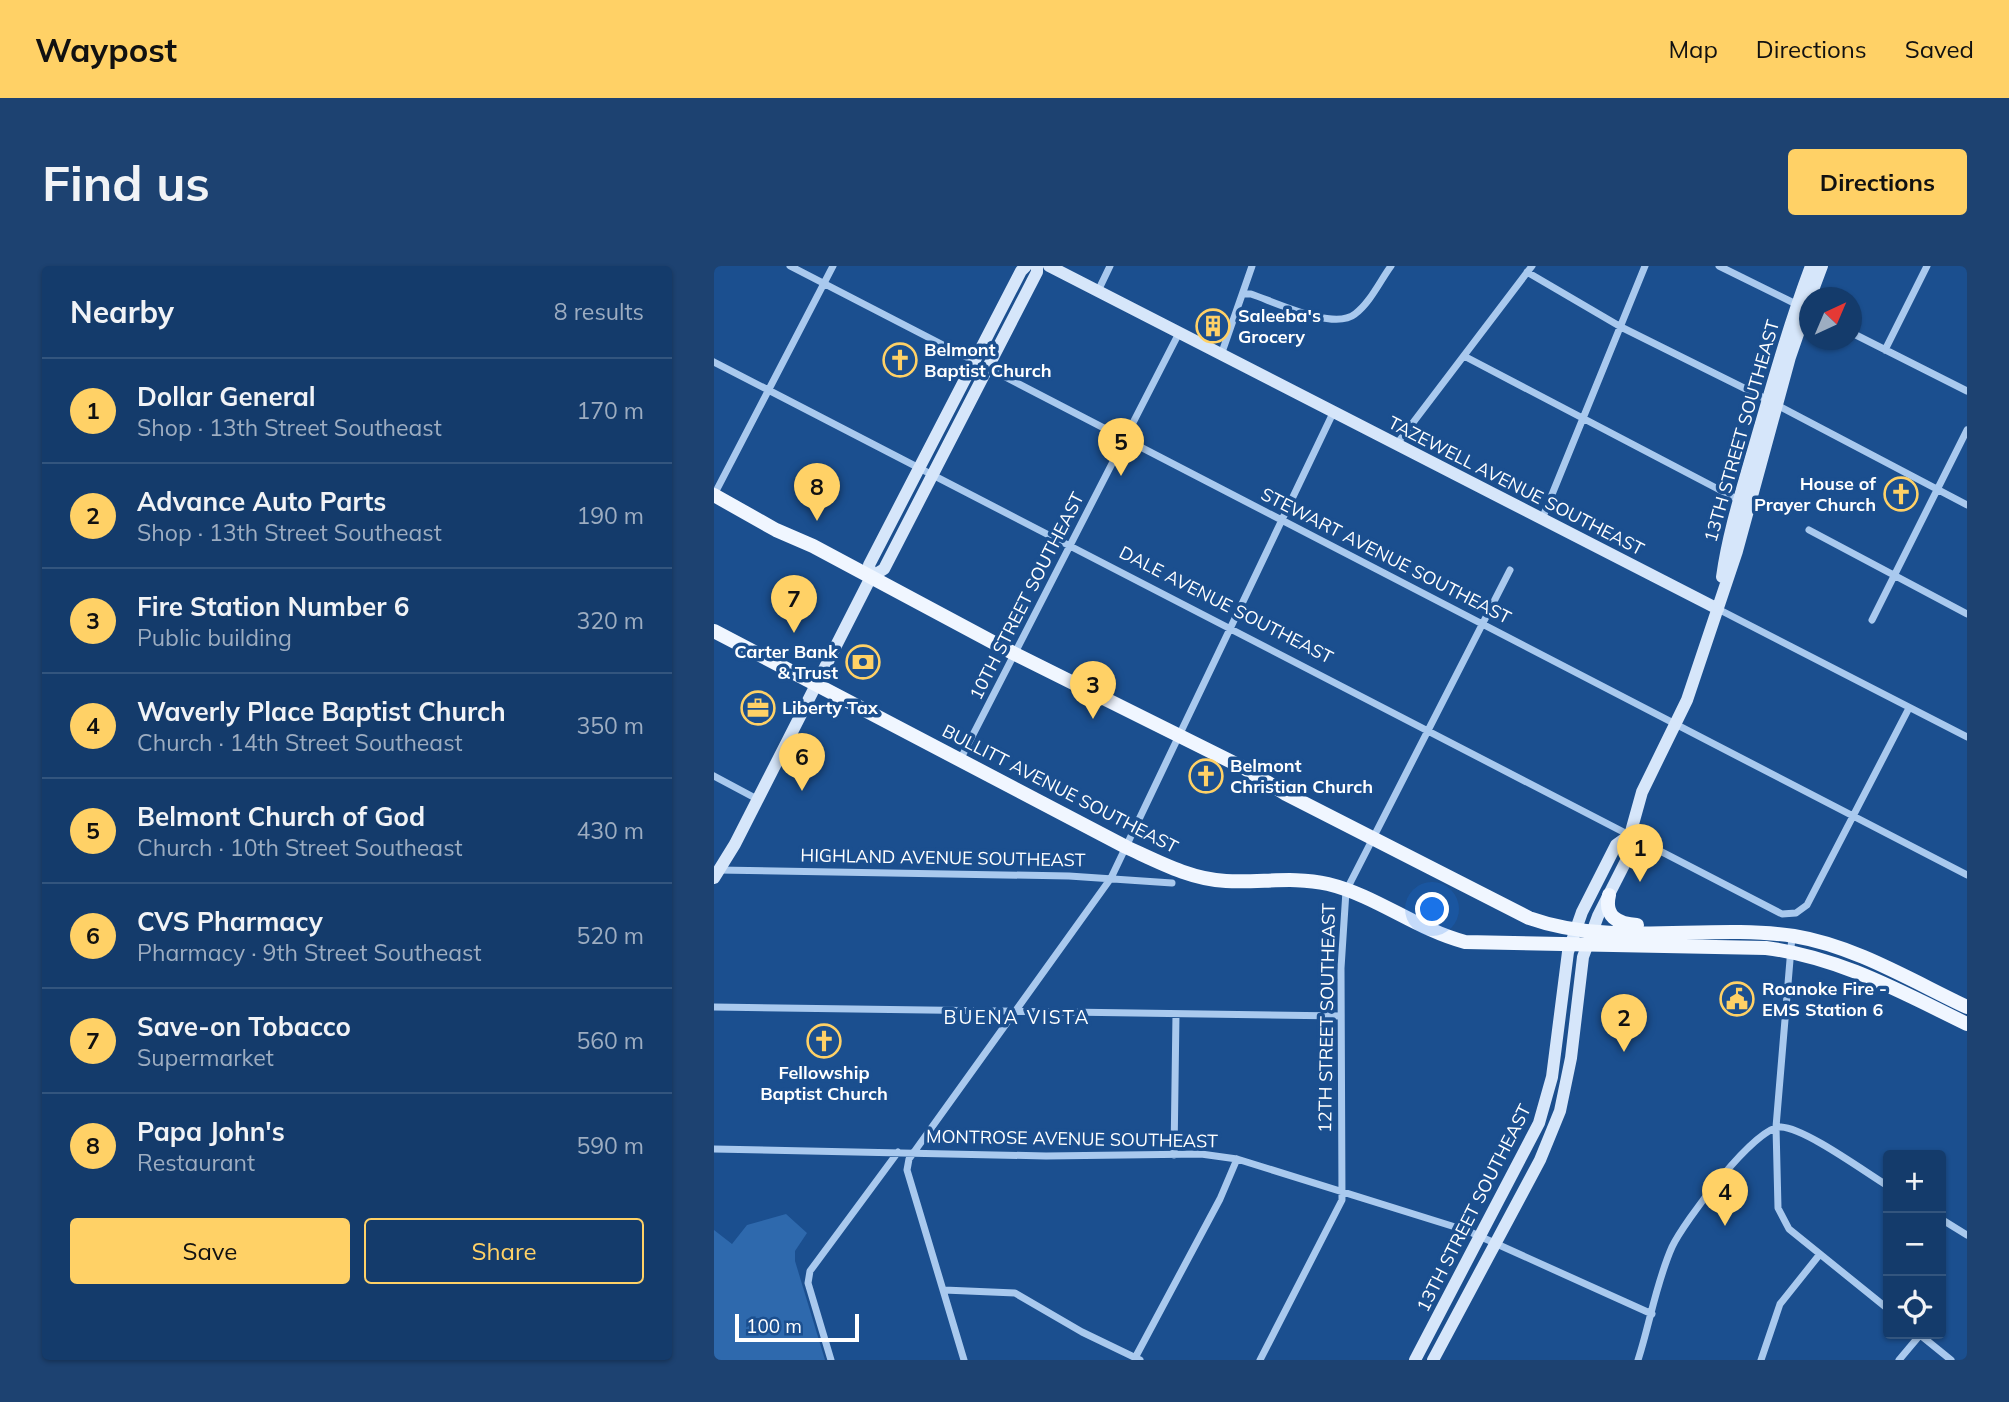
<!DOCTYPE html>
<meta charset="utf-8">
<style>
:root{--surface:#143b6b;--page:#1d4271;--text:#f1f3f6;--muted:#9dadc1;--line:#33557e;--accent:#ffd166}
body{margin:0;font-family:Mulish,sans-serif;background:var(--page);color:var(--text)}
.controls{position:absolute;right:21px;bottom:21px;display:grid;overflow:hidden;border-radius:7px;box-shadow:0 2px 5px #0004}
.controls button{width:63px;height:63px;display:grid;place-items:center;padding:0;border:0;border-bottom:2px solid var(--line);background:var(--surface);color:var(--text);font:35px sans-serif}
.compass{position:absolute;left:1085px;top:21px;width:63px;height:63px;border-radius:50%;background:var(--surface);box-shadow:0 2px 5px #0004;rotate:44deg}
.scale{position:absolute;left:21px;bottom:18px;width:124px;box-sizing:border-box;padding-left:7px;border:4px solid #fff;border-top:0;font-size:19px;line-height:24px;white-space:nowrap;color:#fff;-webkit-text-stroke:5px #1b4f8f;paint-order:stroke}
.you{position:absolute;left:719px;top:644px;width:24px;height:24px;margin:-18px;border:5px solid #fff;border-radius:50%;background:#1a73e8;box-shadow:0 0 0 10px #1a73e833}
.badge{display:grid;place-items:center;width:46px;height:46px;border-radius:50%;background:var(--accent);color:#111;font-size:23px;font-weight:700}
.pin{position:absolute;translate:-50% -58px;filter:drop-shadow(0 2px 4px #0008)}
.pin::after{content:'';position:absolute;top:37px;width:24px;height:21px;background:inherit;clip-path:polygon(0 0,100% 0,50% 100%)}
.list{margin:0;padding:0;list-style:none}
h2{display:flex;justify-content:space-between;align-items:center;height:91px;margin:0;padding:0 28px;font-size:30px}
h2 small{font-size:23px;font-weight:400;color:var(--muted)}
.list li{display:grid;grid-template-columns:46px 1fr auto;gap:21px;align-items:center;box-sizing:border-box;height:105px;padding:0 28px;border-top:2px solid var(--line)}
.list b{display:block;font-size:26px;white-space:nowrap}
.list p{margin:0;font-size:23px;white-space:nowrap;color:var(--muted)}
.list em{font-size:23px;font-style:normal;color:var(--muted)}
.actions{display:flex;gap:14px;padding:21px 28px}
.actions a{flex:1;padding:16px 0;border:2px solid var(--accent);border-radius:7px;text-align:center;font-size:24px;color:var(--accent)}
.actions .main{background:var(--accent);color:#111}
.icon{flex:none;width:38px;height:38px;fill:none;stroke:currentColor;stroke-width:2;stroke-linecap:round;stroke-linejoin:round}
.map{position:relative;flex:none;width:1253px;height:1094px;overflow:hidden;border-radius:7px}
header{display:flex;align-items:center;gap:42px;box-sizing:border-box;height:98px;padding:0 35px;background:var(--accent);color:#111}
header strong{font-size:33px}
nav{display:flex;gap:38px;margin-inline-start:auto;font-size:24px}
.intro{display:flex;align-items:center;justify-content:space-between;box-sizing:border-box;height:168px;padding:0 42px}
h1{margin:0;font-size:49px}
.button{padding:18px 32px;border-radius:7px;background:var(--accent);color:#111;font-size:24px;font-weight:700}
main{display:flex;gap:42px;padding:0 42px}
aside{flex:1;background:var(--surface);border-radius:7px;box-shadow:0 2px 5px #0004}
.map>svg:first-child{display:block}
</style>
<header>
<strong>Waypost</strong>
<nav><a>Map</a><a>Directions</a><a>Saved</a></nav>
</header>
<div class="intro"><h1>Find us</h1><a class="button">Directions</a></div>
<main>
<aside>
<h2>Nearby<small>8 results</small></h2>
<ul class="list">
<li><span class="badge">1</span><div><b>Dollar General</b><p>Shop · 13th Street Southeast</p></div><em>170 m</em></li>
<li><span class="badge">2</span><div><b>Advance Auto Parts</b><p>Shop · 13th Street Southeast</p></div><em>190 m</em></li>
<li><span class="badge">3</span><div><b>Fire Station Number 6</b><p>Public building</p></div><em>320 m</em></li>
<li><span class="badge">4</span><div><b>Waverly Place Baptist Church</b><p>Church · 14th Street Southeast</p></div><em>350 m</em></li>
<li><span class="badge">5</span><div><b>Belmont Church of God</b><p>Church · 10th Street Southeast</p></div><em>430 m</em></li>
<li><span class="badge">6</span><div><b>CVS Pharmacy</b><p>Pharmacy · 9th Street Southeast</p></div><em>520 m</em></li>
<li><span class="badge">7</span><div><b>Save-on Tobacco</b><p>Supermarket</p></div><em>560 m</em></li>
<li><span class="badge">8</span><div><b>Papa John's</b><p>Restaurant</p></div><em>590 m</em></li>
</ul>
<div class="actions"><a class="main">Save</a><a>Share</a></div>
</aside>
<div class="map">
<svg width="1253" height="1094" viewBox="0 0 1253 1094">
<rect width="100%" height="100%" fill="#1b4f8f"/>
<path fill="#2e69ad" d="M72,948l21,19 -12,18v10l30,99h-111v-130l18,14 15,-19z"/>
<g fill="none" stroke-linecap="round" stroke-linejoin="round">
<path stroke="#a9c9ee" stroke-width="7" d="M76,0l186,96
M1005,0l81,40
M813,6l94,55 147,73
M384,25l12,-25
M529,28h8c24,8 83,37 104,20 15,-11 25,-33 36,-48
M1138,67l115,58
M1171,84l42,-84
M507,89l31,-89
M750,90l275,144
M0,96l1068,552 14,-1 11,-8 102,-197
M272,101l981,508
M1063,139l190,100
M682,179l136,-179
M0,229l119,-229
M828,253l103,-253
M1095,264l158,84
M1004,343l249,128
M1158,354l95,-190
M246,494l219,-427
M0,510l43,23
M4,604l351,6 103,7
M1078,670l-16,191 2,81 11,21 99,80
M0,741l627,9
M0,883l332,7 155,-2 36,5 231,72 184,83
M460,889l2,-141
M1227,953l26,16
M230,1024l71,3 67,39 58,28
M1205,1068l32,26
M421,1092l85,-159 17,-40
M117,1094l-23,-77 2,-12 88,-119
M250,1094l-57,-190 2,-11 202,-281 222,-465
M546,1094l82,-160 -1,-232 5,-77 164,-321
M924,1094c12,-37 18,-77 34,-113 11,-24 83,-121 109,-120 24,1 84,45 107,59
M1047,1094l19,-56 40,-50
M1185,1094l21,-25"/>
<path stroke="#d6e6fa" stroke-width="12" d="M335,0l669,343
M1096,32l12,-32
M157,311l-2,-12 152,-294 5,-5
M1008,311c6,-43 19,-84 31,-126 18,-62 35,-124 58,-185
M0,612l21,-34 136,-267 13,-8 153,-297v-6
M701,1094l124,-237 13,-46 16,-125 14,-40 34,-67 14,-10
M719,1094l107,-200 20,-49 11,-53 12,-101 15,-41 33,-65 -1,-16 12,-43 45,-92 50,-149 53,-194 20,-58"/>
<path stroke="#f0f6ff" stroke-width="14" d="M0,229l62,35 37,16 200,107 233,116 40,25 243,124c84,30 178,5 265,18 61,10 118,45 173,71
M0,365l412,216c33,15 64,32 100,34 34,2 68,-5 102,3 49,12 88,45 137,58l301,6c73,9 135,44 201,76
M895,629c-5,21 8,29 28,30"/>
</g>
<defs>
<symbol id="building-ring" viewBox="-11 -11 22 22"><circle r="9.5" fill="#1b4f8f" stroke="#ffd166" stroke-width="1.5"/><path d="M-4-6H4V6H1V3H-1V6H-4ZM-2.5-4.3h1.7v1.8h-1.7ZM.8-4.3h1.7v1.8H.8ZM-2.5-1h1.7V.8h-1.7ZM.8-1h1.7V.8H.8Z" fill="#ffd166"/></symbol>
<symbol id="church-ring" viewBox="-11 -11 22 22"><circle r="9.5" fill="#1b4f8f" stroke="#ffd166" stroke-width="1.5"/><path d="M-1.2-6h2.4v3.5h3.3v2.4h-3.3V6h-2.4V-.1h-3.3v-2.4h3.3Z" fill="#ffd166"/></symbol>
<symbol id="bank-ring" viewBox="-11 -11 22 22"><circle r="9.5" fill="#1b4f8f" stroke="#ffd166" stroke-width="1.5"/><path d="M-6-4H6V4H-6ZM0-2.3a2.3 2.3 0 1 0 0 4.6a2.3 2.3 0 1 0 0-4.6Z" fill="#ffd166"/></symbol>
<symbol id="office-ring" viewBox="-11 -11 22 22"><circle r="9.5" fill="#1b4f8f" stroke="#ffd166" stroke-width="1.5"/><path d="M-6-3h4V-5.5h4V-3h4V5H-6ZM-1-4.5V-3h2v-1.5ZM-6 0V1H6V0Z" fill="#ffd166"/></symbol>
<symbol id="civic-ring" viewBox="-11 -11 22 22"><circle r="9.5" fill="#1b4f8f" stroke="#ffd166" stroke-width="1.5"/><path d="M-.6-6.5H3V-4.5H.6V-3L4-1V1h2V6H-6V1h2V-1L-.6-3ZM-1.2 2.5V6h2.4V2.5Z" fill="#ffd166"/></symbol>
</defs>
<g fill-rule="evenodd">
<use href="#building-ring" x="480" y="41" width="38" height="38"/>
<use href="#church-ring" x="167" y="75" width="38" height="38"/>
<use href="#church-ring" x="1168" y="209" width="38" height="38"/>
<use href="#bank-ring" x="130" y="377" width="38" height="38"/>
<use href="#office-ring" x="25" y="423" width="38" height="38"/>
<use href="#church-ring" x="473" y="491" width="38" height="38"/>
<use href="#civic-ring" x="1004" y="714" width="38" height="38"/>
<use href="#church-ring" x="91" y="756" width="38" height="38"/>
</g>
<g text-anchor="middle" stroke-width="7" stroke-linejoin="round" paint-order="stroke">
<g font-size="18" font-weight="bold" fill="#fff" stroke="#1b4f8f" text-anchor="start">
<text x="524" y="56">Saleeba's<tspan x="524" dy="21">Grocery</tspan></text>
<text x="210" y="90">Belmont<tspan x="210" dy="21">Baptist Church</tspan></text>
<text x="1162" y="224" text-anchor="end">House of<tspan x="1162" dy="21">Prayer Church</tspan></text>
<text x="124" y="392" text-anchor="end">Carter Bank<tspan x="124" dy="21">&amp; Trust</tspan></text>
<text x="68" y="448">Liberty Tax</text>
<text x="516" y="506">Belmont<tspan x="516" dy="21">Christian Church</tspan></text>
<text x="1048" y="729">Roanoke Fire -<tspan x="1048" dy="21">EMS Station 6</tspan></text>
<text x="110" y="813" text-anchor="middle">Fellowship<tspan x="110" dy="21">Baptist Church</tspan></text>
</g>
<g font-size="18" fill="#fff" stroke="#1b4f8f">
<text transform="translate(1028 165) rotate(-74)" y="6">13TH STREET SOUTHEAST</text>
<text transform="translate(802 220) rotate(27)" y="6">TAZEWELL AVENUE SOUTHEAST</text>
<text transform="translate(672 290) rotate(27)" y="6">STEWART AVENUE SOUTHEAST</text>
<text transform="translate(313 330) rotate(-63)" y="6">10TH STREET SOUTHEAST</text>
<text transform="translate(512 339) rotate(27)" y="6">DALE AVENUE SOUTHEAST</text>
<text transform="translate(346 523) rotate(27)" y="6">BULLITT AVENUE SOUTHEAST</text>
<text transform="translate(229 592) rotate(1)" y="6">HIGHLAND AVENUE SOUTHEAST</text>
<text transform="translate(613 752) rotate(-89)" y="6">12TH STREET SOUTHEAST</text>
<text transform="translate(358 873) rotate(1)" y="6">MONTROSE AVENUE SOUTHEAST</text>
<text transform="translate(760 942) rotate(-63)" y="6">13TH STREET SOUTHEAST</text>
</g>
<g font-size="19" letter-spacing="2" fill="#fff" stroke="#1b4f8f">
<text x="303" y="758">BUENA VISTA</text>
</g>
</g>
</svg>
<div class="controls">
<button>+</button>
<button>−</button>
<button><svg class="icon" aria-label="locate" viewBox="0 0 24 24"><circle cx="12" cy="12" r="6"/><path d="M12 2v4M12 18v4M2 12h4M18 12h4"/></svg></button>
</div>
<svg class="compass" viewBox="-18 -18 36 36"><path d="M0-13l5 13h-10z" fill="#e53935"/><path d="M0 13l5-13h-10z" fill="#9dadc1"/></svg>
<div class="scale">100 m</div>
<div class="you"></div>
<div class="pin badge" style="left:926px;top:616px">1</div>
<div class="pin badge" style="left:910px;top:786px">2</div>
<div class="pin badge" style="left:379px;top:453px">3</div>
<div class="pin badge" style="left:1011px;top:960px">4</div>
<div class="pin badge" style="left:407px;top:210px">5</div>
<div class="pin badge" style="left:88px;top:525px">6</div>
<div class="pin badge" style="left:80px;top:367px">7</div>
<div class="pin badge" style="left:103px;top:255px">8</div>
</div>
</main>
